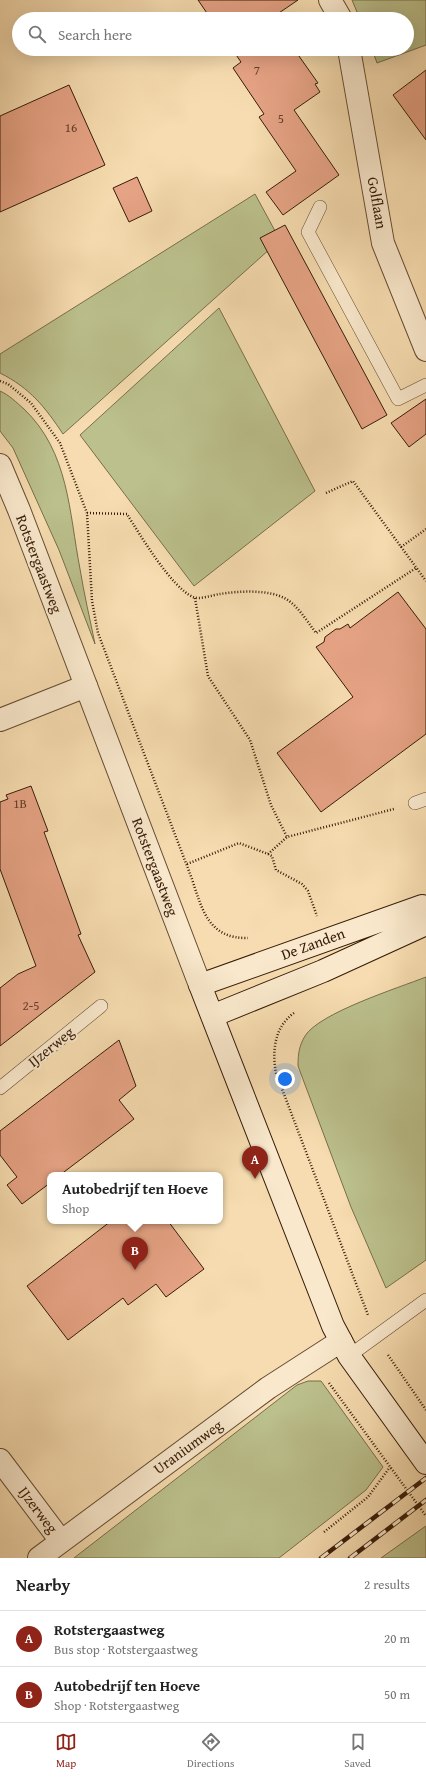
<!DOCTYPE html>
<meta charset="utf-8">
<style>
:root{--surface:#fff;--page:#f6f6f6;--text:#222;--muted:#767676;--line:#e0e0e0;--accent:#8f2418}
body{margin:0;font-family:"Gentium Book Plus",serif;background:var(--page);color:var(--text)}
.you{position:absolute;left:285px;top:1079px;width:14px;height:14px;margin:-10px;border:3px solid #fff;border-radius:50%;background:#1a73e8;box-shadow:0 0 0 6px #1a73e833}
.badge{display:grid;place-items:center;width:26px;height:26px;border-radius:50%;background:var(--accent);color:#fff;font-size:13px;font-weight:700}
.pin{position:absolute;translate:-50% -33px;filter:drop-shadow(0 1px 2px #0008)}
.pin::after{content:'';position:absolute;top:21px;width:14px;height:12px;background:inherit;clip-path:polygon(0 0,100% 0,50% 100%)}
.popup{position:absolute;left:47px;top:1172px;width:176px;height:52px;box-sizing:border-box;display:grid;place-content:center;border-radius:8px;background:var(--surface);filter:drop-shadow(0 1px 3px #0005);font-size:13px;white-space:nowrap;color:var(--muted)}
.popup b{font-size:15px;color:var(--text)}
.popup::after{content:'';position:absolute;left:50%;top:100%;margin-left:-8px;border:8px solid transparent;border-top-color:var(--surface)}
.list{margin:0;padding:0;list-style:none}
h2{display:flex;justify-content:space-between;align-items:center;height:52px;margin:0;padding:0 16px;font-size:17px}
h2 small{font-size:13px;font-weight:400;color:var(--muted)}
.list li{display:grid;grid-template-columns:26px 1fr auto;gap:12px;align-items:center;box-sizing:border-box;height:56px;padding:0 16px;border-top:1px solid var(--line)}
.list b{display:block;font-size:15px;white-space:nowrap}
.list p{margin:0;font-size:13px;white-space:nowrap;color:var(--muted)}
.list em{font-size:13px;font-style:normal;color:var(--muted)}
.icon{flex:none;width:22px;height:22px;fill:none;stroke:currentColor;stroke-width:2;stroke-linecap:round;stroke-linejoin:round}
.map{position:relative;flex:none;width:426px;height:1558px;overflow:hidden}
.search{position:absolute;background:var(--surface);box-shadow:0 4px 16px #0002;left:12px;right:12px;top:12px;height:44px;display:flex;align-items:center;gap:10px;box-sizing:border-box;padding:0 14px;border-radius:22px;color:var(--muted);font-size:15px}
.sheet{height:164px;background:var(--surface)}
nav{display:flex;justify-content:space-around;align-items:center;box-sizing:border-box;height:56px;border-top:1px solid var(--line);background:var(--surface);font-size:11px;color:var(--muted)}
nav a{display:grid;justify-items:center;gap:2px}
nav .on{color:var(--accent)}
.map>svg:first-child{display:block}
</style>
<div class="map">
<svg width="426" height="1558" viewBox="0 0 426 1558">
<rect width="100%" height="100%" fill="#f6dcb0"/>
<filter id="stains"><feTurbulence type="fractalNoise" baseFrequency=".005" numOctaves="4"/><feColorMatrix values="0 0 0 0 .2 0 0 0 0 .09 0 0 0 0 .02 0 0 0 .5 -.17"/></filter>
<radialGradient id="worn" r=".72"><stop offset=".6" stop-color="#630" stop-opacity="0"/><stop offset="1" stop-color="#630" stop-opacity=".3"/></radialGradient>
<path fill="#bbc08c" stroke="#786e4a" d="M352,0h74v45l-49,18 -5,-14h35v-30h-47z
M255,194l25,46 -217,194c-18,-27 -33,-46 -63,-61v-19z
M219,308l96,183 -121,95 -114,-151z
M0,391c9,4 16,11 24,18 45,43 45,103 56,160 4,25 10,50 15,75l-36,-94 -46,-102 -13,-17z
M426,977v283l-40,28 -35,-81 -53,-141c0,-12 1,-20 7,-30 14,-23 93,-48 121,-59z
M308,1381h13l62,86 -17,23 -87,68h-205l223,-173z
M426,1526v32h-45l42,-30z"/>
<path fill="#e6a385" stroke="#361c08" d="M198,0h100l-25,17 1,2h-63z
M232,49h62l24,34 -3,1 5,8 -26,18 45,65 -56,40 -17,-23 30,-21 -37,-54 5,-3 -31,-46 8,-6z
M426,70v70l-33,-45z
M69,85l36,80 -105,47v-96z
M137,177l15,34 -23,11 -16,-34z
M285,225l102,190 -25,14 -102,-191z
M426,399v35l-17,13 -18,-24z
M398,592l28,37v105l-105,78 -44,-59 76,-56 -37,-50 8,-5 1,-5 11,-8h4l8,-5 2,4z
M31,786l17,45 -4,1 37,102 -3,1 17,37 -95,74v-58l18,-14 18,-8 -36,-97v-67l8,-3 -2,-4z
M119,1040l17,46 -17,14 15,19 -74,56h-10v8l-28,21 -15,-19 10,-8 -17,-22v-24z
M111,1221h57l36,48 -38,28 -10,-13 -28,21 -5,-7 -55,42 -41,-54z"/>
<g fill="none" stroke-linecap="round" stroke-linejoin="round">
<defs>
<path id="service" d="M320,207l-12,25 90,167 28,-14
M415,803l11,-4
M0,1088l101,-82
M349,1356l77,-56"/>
<path id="minor" d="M330,0l11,19
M349,49l34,194 43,107
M0,720l86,-34
M0,1460l61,81
M39,1558l229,-170 73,-47"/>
<path id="tertiary" d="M0,465l19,45 181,475"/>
<path id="secondary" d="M426,907l-4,-1 -222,79 133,341 16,30 77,107
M212,1016l111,-45 103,-47"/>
</defs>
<use href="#service" stroke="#664c32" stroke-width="14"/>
<use href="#minor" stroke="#664c32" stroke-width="24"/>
<use href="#tertiary" stroke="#664c32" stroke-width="24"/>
<use href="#secondary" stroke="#361c08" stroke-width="24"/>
<path stroke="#361c08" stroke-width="2.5" stroke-dasharray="1 2" stroke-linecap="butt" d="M0,381l8,3 23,19 29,40 27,70 5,88 6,32 94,246c10,31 17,60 56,59
M326,493l27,-12 73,100
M87,513l40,1c13,21 45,74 66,83 7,3 19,-2 27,-3 18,-3 49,-5 66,5 12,7 21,22 30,34l100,-65
M401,547l25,-18
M195,598l13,78 42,64 21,65 16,32
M268,854l4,2 4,14 26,14 6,7 9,25
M187,864l52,-21 29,11 19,-17 107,-28
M294,1013c-20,14 -22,39 -18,60l92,242
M388,1355l38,55
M329,1383l97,133
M324,1532l44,-35 22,-30"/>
<use href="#service" stroke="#f9e8cc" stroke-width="13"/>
<use href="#minor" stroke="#f9e8cc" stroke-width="22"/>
<use href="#tertiary" stroke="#f9e8cc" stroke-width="22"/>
<use href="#secondary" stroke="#f9e8cc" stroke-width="22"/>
<defs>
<path id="rail" d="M321,1558l105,-80
M350,1558l76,-58"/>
</defs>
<use href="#rail" stroke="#361c08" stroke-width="4.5"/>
<use href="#rail" stroke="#f9e8cc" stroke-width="3" stroke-dasharray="9" stroke-linecap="butt"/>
</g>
<g text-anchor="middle" stroke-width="4" stroke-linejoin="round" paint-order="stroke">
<g font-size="13" fill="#623e27">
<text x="257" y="75">7</text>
<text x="281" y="123">5</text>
<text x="71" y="132">16</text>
<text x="20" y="808">1B</text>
<text x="31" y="1010">2-5</text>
</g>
<g font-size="15" fill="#361c08" stroke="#f9e8cc">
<text transform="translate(377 203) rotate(80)" y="5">Golflaan</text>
<text transform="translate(39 564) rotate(69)" y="5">Rotstergaastweg</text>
<text transform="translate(155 867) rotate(69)" y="5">Rotstergaastweg</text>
<text transform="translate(313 944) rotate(-20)" y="5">De Zanden</text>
<text transform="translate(51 1047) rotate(-39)" y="5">IJzerweg</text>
<text transform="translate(188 1447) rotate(-36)" y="5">Uraniumweg</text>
<text transform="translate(38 1510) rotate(53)" y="5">IJzerweg</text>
</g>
</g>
<rect width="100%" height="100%" filter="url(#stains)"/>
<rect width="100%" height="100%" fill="url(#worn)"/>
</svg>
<div class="you"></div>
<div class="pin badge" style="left:255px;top:1179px">A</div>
<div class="pin badge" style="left:135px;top:1270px">B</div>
<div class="popup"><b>Autobedrijf ten Hoeve</b>Shop</div>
<div class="search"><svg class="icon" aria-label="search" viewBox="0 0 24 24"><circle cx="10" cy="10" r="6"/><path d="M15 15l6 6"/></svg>Search here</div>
</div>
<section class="sheet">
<h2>Nearby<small>2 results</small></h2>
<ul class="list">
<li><span class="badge">A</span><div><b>Rotstergaastweg</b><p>Bus stop · Rotstergaastweg</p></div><em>20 m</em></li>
<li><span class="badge">B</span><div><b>Autobedrijf ten Hoeve</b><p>Shop · Rotstergaastweg</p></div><em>50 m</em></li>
</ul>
</section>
<nav>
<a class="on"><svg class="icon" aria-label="map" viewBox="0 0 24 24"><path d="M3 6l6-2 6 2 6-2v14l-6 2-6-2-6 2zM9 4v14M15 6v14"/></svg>Map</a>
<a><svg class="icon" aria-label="directions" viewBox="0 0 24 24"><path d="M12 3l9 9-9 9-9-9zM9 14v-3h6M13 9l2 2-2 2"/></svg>Directions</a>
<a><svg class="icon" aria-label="saved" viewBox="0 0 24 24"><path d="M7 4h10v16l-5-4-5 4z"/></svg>Saved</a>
</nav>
